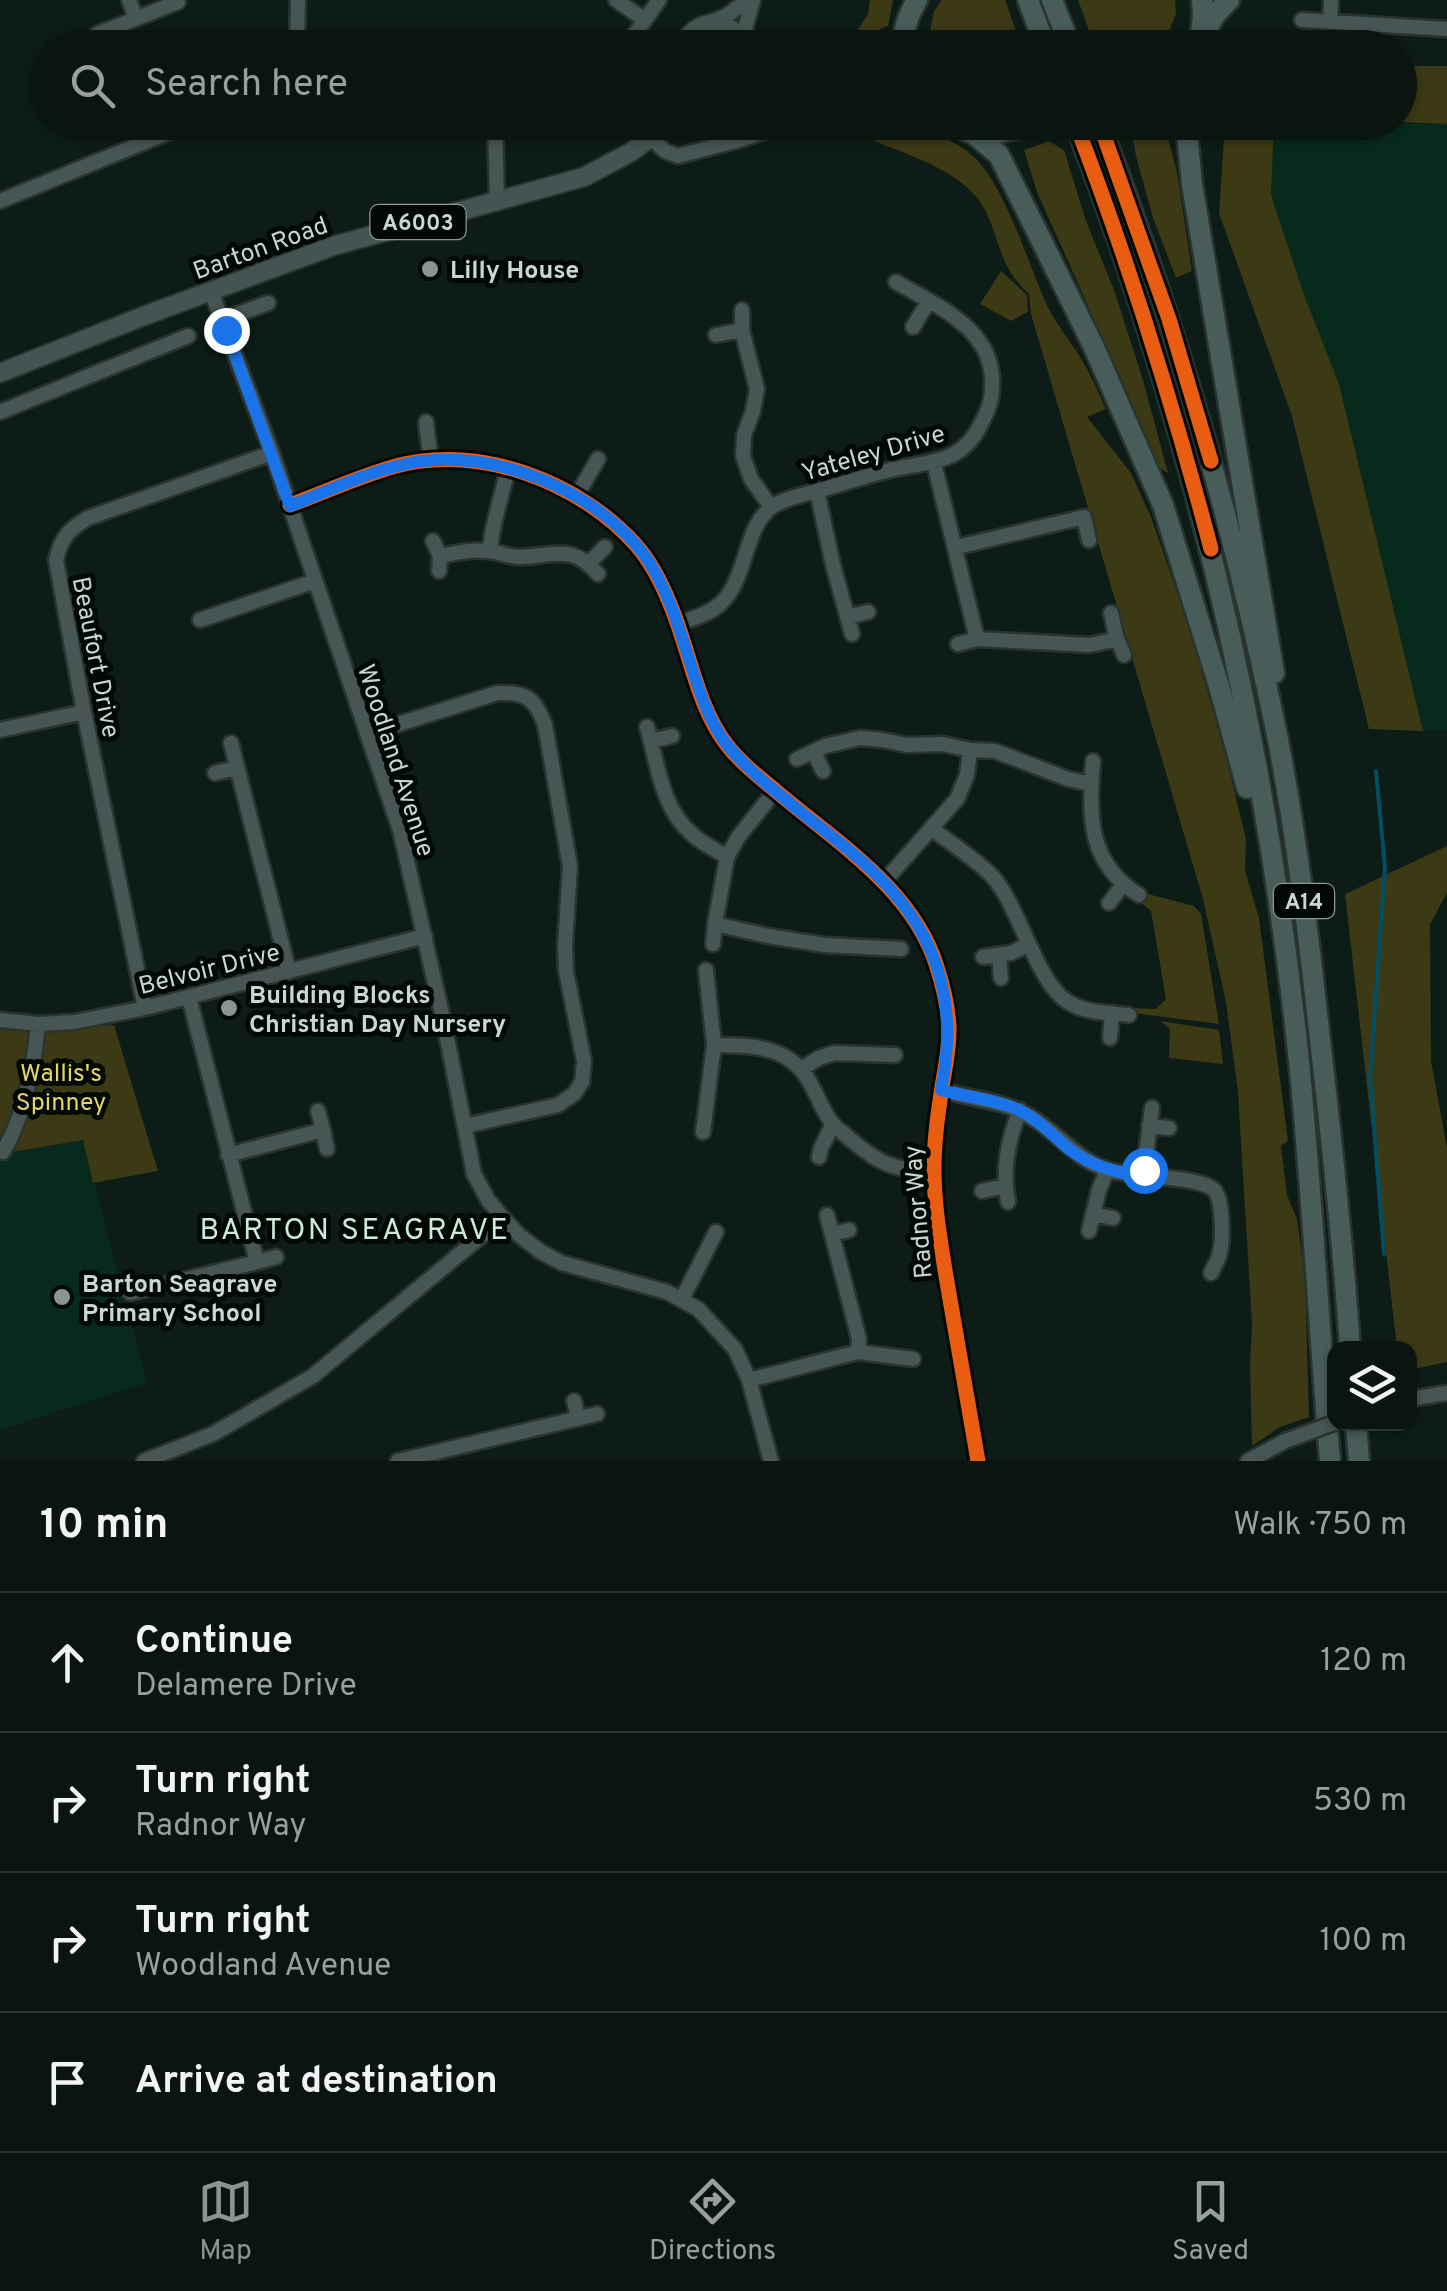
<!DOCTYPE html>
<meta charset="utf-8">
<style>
:root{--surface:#0a1510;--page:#18221e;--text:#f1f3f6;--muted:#999f9f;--line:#2a3430;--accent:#87968e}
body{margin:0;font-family:Overpass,sans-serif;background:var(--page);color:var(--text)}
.controls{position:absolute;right:30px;bottom:30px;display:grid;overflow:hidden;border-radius:20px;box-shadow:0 2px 8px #0004}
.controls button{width:90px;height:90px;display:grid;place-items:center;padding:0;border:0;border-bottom:2px solid var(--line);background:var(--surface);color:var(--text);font:50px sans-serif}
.stop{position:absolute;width:30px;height:30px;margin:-22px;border:8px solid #1a73e8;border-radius:50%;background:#fff}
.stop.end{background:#1a73e8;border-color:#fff;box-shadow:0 2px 10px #0008}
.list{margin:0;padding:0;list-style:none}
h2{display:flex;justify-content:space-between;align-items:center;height:130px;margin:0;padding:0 40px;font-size:42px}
h2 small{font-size:32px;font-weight:400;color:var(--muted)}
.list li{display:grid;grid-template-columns:65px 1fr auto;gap:30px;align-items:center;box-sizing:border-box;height:140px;padding:0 40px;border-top:2px solid var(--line)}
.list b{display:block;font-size:38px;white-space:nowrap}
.list p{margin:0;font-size:32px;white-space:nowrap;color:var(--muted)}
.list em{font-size:32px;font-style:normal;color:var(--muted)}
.icon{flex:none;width:55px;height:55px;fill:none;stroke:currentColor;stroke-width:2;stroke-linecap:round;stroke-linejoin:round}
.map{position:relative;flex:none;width:1447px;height:1461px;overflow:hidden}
.search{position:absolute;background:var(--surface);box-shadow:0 2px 8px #0004;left:30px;right:30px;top:30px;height:110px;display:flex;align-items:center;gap:25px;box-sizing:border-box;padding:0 35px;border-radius:55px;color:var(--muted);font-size:38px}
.sheet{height:690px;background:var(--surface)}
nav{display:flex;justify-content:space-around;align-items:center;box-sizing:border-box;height:140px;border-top:2px solid var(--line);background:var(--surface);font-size:28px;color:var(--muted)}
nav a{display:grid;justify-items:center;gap:5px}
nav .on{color:var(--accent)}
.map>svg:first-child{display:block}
</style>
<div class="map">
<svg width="1447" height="1461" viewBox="0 0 1447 1461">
<rect width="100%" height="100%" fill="#0d1c16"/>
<path fill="#082a1d" d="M1292,122l155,2v606l-24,1 -84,-347 -35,-89 -33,-100 3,-69z
M83,1140l64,243 -147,47v-276z"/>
<path fill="#3c3915" d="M870,0h23l-5,26 -6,2 -19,19h-16l21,-33z
M942,0h63l17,47h-95l7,-36z
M1078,0h97l1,14 -14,33h-67z
M1400,66h47v58l-47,-2z
M879,123c28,5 65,10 88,28 35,25 60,109 78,150 9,21 25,39 37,59 9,15 16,32 24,49l-19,8 44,56 20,44 38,110 37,130 20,82 -1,32 14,47 29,223 -7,5 6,49 10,24 8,57 4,141 -29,10 -28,19 -2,-82 2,-40 -14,-232 -12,-90 -23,-103 -172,-585 -2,-20c-30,-28 -27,-48 -43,-82 -19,-40 -74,-55 -111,-71l-8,-8 1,-7z
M1130,123l34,1 13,48 15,99 -16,7 -23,-60 -17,-62z
M1225,123h67l-18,4 -3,68 33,100 35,89 84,347 -54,-2 -77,-313 -73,-203z
M1049,141l15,9 22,71 28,69 29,90 25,93 -12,-7 -15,-42 -104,-232 -13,-42z
M1001,271l26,24 1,17 -17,9 -31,-17z
M1447,846v47l-17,31 1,137 16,87v214l-37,8v-22h-13l-52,-454z
M1144,893l50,13 7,8 18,110 -86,-11v-5l23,1 10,-10 -15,-88 -12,-10z
M1160,1021l59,9 4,34 -54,-6 1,-29z
M38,1024l9,6 67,-5 44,146 -65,12 -10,-43 -83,14v-127z"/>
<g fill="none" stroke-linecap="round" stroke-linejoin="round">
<path stroke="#014e63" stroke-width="4" d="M1376,771l9,97 -15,209 14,177"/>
<defs>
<path id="minor" d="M129,0l7,18
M616,0l29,20
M1302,20l145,9
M1330,22l1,-22
M708,23l18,-7 22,-16
M97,34l81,-32
M744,43l2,-18 7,-25
M297,48l1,-48
M625,48l34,-48
M495,122l2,78
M650,137l15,14 13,5 61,-16 55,-18
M0,201l194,-79
M211,291l61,162 128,377 44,193 30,151 14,26 15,18 16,17 22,17 21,11 105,29 31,17 37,40 14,31 22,81
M742,310v20l15,59 -4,22 -9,24 -1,21 8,23 20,28
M222,320l46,-17
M913,327l16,-26
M716,335l26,-5
M0,412l188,-76
M426,422l5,39
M934,463l43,176 113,6 27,-6
M817,491l16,74 19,69
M577,495l21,-36
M290,505c35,-13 70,-29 106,-39 84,-23 185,17 240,79 15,17 26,39 34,59 19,44 27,103 57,141 13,17 32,32 49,46 60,51 137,98 161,176 6,19 11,40 12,59 1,24 -5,45 -8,68 -4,25 -7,50 -7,75 0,38 7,76 13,113 10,60 21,119 31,179
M433,541l7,15 -1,15
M957,547l127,-30 5,23
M490,550c2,-28 12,-53 18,-82
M440,556c16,-3 31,-7 47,-5 11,0 21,6 31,6 34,0 53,-15 80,17
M589,563l16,-16
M1111,613l6,26 7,16
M847,617l21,-5
M200,620l115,-39
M677,624c14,-5 30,-9 42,-19 29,-24 24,-79 54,-99 12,-8 30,-11 44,-15 24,-7 49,-15 73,-21 39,-9 71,-5 91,-46 6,-12 11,-22 11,-36 4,-58 -53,-81 -96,-106
M958,644l19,-5
M647,727c11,37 14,82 46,108 10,9 23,15 34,22
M0,730l84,-18
M367,734l130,-41c29,-1 38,5 48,32l25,141 -5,80 1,25 18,90 -2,21 -8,12 -16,11 -93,21
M651,741l21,-5
M231,743l58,229
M814,752l9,19
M797,759l28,-13 35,-8 23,2 24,5 36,-1 27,6 25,1 73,28 23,5
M1093,761c-4,54 -6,102 46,134
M215,773l22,-5
M775,791l-36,45 -12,21 -12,67 53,12 57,9 76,4
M931,828c19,15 45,31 61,48 27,29 45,108 76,126 17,11 41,11 61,13
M883,883l74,-84 10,-24 3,-25
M1109,903l14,-18
M713,944l2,-20
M999,956l2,22
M983,957l28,-4 18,-9
M706,970l8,75c26,0 53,0 75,14 24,16 27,43 43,64 5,6 13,11 18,16 31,26 43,31 84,32
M145,1008l-61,-296 -28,-152c5,-22 13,-31 32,-42l184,-65
M0,1020l38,4 36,-2 71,-14 280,-72
M1110,1038l2,-25
M801,1069l18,-11 15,-5 61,2
M941,1090c30,9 61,10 88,26 29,16 49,47 83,55 23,6 91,5 103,20 8,11 8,48 5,61 -1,7 -6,14 -9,21
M318,1111l5,19
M1149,1126l20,2
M703,1132l11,-87
M3,1152c22,-38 31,-84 35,-128
M228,1155l95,-25 4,19
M819,1157l2,-9 12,-24
M1143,1177l9,-69
M982,1191l23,-5
M1008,1202c-6,-33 0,-62 12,-92
M1093,1214l20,4
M827,1215l32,124 -1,13
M1089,1231l10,-41 8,-19
M833,1234l16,-4
M257,1262l19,-5
M130,1293l127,-31 -68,-265
M682,1299l34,-67
M749,1380l109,-28 55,7
M1410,1399l37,-6
M574,1401l4,17
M144,1461l69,-27 100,-58 190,-158
M398,1461l199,-47
M1248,1461l37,-20"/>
<path id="major" d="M681,48c15,-32 50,-33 64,0
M0,373l141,-56 192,-71 251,-69 47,-25 40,-30"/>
<path id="highway" d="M1028,0l18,48
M1052,0l19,48
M1201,35l2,-20 -1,-15
M902,48c1,-19 6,-33 15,-48
M1198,48l16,-32 15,-16
M947,122l27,12 25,21 94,190 70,160 56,181 28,102
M1075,122c117,302 190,618 224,939 13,133 20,267 31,400
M1099,122c77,201 136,408 179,618 19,99 31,199 42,300 12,103 23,205 30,308
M1186,122l6,62 82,489
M974,134l23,-1 48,-11
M1356,1424l3,37"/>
</defs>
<use href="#minor" stroke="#29342f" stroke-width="19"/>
<use href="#major" stroke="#29342f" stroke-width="22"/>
<use href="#highway" stroke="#29342f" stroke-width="25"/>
<use href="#minor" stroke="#475554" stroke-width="14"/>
<use href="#major" stroke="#435552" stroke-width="18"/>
<use href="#highway" stroke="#485c5a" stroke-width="20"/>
<defs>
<path id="minor-bridge" d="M1285,1441l49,-18"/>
</defs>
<use href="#minor-bridge" stroke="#29342f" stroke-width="19" stroke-linecap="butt"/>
<use href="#minor-bridge" stroke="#475554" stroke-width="14"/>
<defs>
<path id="cycleway" d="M1075,122c54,140 98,282 136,427
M1099,122l70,197 42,142
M290,505c35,-13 70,-29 106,-39 84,-23 185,17 240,79 15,17 26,39 34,59 19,44 27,103 57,141 13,17 32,32 49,46 60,51 137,98 161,176 6,19 11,40 12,59 1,24 -5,45 -8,68 -4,25 -7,50 -7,75 0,38 7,76 13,113 10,60 21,119 31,179"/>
</defs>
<use href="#cycleway" stroke="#020905" stroke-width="21"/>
<use href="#cycleway" stroke="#e95d12" stroke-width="15"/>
</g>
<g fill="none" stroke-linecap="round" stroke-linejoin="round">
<path stroke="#1a73e8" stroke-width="12" d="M226,330l64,176c35,-14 71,-31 107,-40 82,-22 186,17 240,80 15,17 26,40 34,60 17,41 29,107 57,140 18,22 40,39 62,57 25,21 52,40 76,62 70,62 94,135 75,225 25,7 54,9 78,20 19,9 33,25 50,39 22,17 47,23 74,28l1,-7"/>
</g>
<g fill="#87968e" stroke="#020905" stroke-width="4">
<circle cx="430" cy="269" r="10"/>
<circle cx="229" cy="1008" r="10"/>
<circle cx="62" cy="1297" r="10"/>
</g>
<g text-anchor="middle" stroke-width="10" stroke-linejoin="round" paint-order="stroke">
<g fill="#020905" stroke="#8d9992" stroke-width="2.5">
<rect x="370.5" y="205" width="95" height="34" rx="8"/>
<rect x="1274" y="884" width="60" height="34" rx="8"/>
</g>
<g font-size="22" font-weight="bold" fill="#c8d7cf">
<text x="418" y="230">A6003</text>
<text x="1304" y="909">A14</text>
</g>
<g font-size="25" fill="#c8d7cf" stroke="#020905">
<text transform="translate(260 247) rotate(-20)" y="9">Barton Road</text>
<text transform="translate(873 452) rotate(-16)" y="9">Yateley Drive</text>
<text transform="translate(97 657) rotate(79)" y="9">Beaufort Drive</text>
<text transform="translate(397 760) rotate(72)" y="9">Woodland Avenue</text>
<text transform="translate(209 968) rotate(-14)" y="9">Belvoir Drive</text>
<text transform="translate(917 1212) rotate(-95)" y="9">Radnor Way</text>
</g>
<g font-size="25" font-weight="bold" fill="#c8d7cf" stroke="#020905" text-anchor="start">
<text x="450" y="278">Lilly House</text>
<text x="249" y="1003">Building Blocks<tspan x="249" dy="29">Christian Day Nursery</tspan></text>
<text x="82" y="1292">Barton Seagrave<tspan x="82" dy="29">Primary School</tspan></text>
</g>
<g font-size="25" fill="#e4d56a" stroke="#020905">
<text x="61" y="1081">Wallis's<tspan x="61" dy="29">Spinney</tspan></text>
</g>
<g font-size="30" letter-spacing="2.5" fill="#cbebdb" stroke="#020905">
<text x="355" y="1239">BARTON SEAGRAVE</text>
</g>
</g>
</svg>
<div class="controls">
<button><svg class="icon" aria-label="layers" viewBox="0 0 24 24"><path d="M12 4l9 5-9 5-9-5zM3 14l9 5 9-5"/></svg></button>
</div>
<div class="stop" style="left:1144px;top:1170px"></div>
<div class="stop end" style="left:226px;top:330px"></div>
<div class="search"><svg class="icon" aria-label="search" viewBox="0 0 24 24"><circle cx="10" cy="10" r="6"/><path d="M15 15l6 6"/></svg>Search here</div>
</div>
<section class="sheet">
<h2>10 min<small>Walk · 750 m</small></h2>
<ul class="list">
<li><svg class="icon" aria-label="ahead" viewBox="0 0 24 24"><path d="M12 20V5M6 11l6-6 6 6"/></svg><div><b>Continue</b><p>Delamere Drive</p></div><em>120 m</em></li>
<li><svg class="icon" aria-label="right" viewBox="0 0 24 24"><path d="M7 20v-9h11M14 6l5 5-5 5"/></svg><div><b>Turn right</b><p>Radnor Way</p></div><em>530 m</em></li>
<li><svg class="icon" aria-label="right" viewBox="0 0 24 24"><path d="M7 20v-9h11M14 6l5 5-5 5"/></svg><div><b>Turn right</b><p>Woodland Avenue</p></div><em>100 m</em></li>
<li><svg class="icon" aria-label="arrive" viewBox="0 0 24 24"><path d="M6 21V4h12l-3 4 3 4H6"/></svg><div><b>Arrive at destination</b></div></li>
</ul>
</section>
<nav>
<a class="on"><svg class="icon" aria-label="map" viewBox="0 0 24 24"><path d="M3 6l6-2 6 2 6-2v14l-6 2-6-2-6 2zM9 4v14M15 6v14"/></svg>Map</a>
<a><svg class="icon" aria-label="directions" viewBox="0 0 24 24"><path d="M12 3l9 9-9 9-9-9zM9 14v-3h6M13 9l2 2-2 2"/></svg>Directions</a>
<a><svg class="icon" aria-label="saved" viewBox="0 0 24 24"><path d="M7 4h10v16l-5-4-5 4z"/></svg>Saved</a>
</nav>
